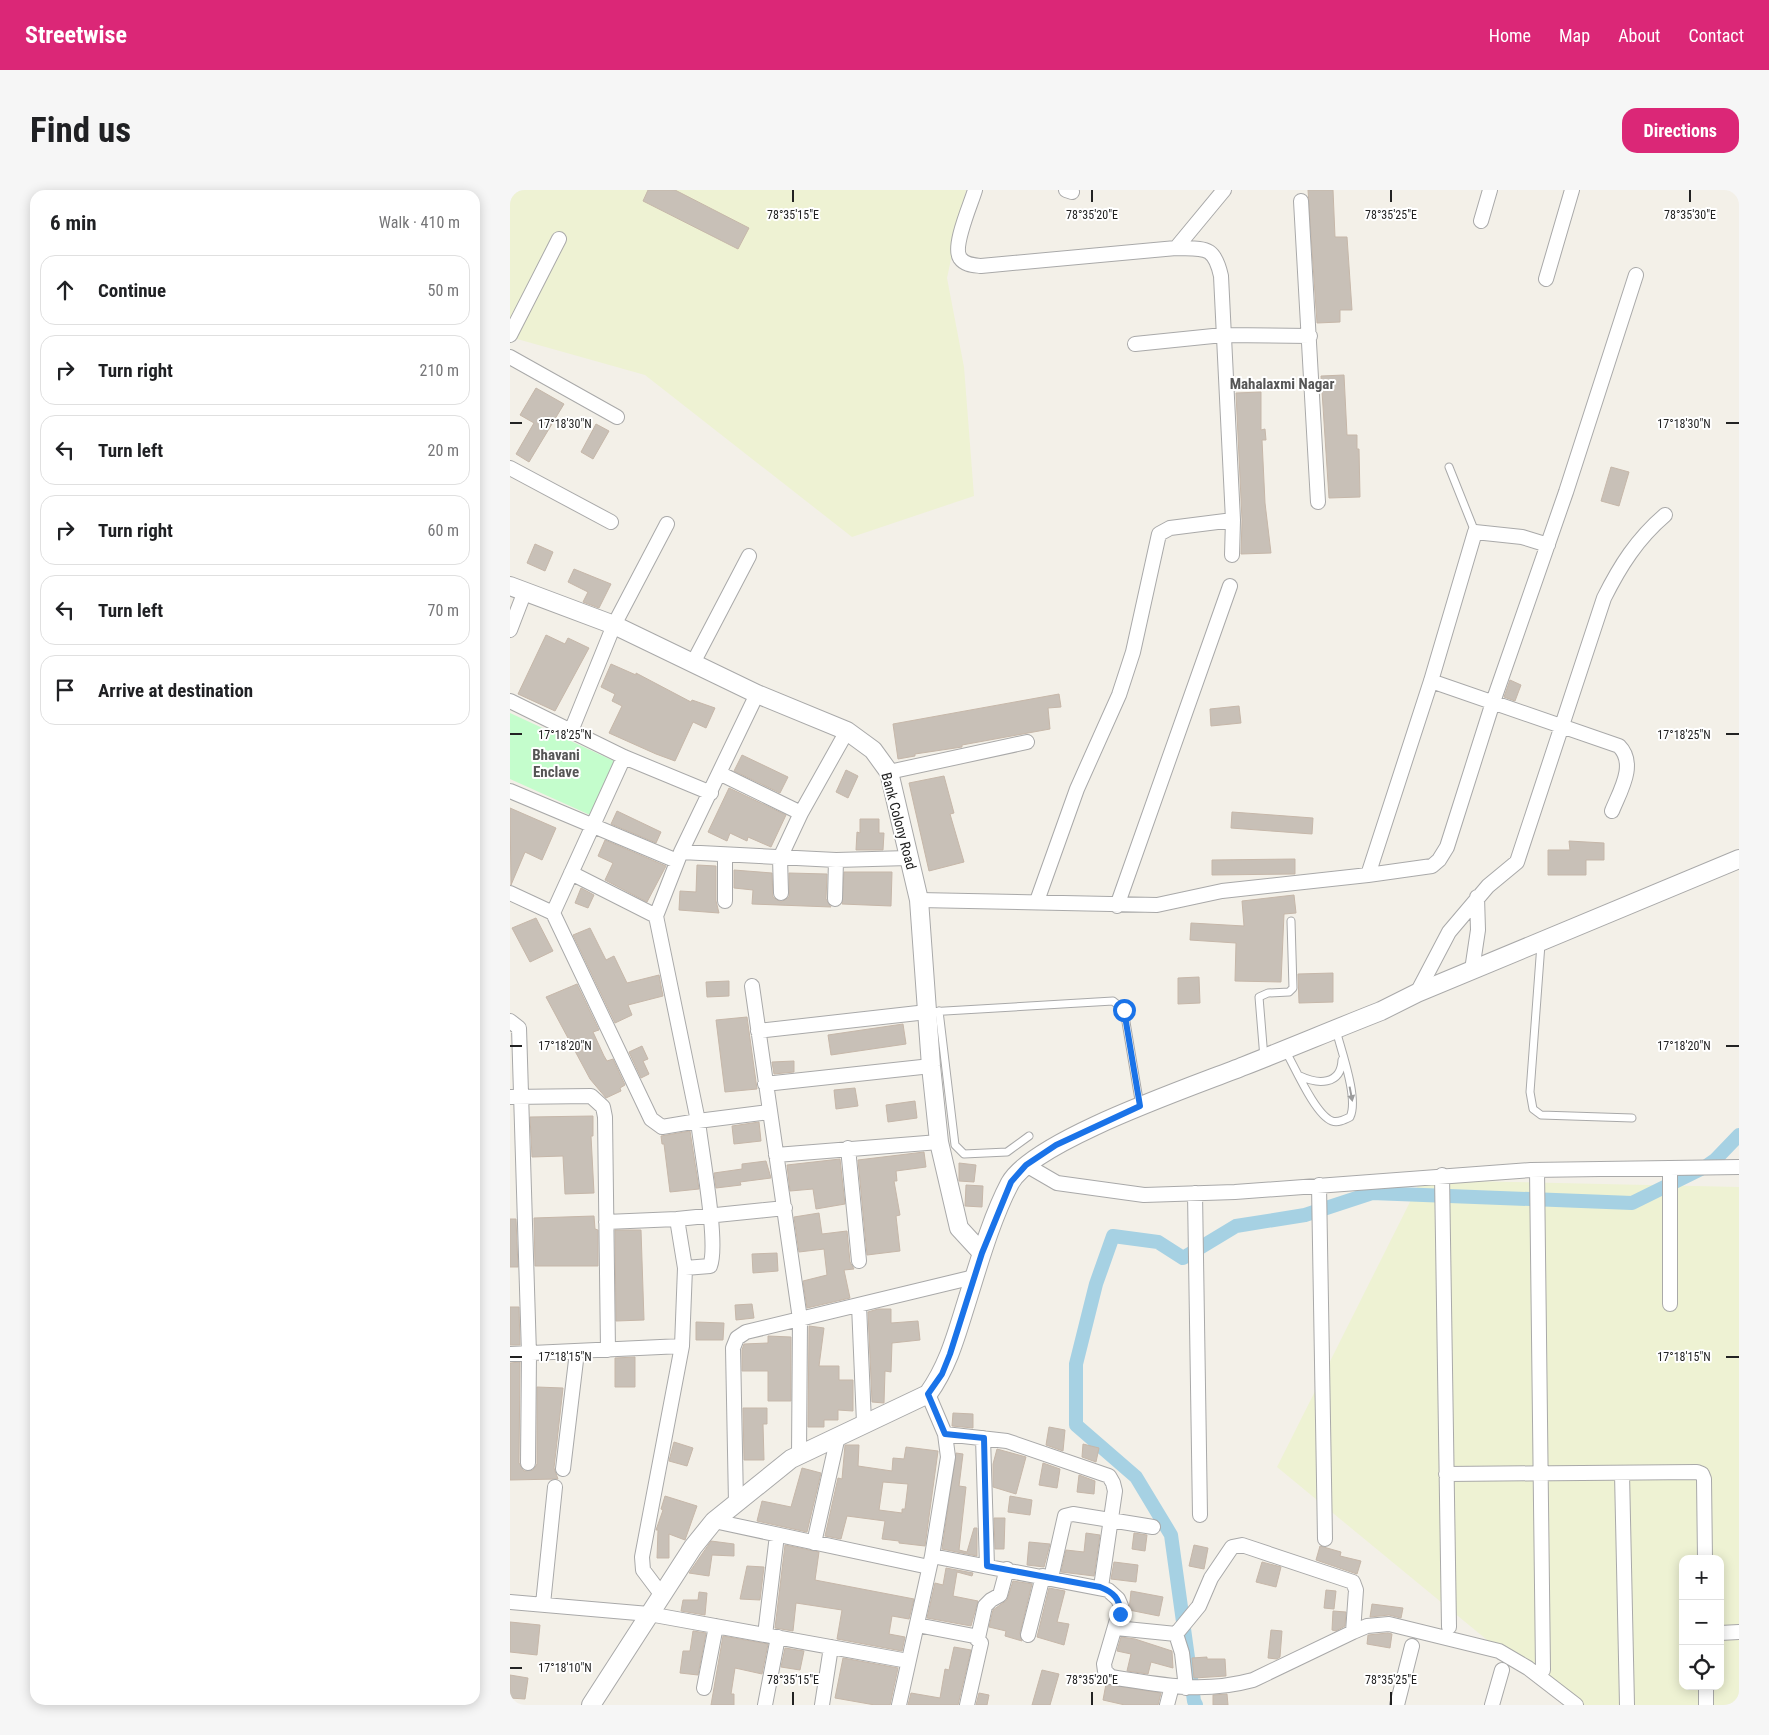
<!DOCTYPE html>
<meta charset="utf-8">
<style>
:root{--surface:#fff;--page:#f6f6f6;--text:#202124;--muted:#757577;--line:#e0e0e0;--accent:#db2777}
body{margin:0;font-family:"Roboto Condensed",sans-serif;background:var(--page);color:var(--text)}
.controls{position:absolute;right:15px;bottom:15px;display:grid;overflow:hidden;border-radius:10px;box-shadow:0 2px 12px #0003}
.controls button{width:45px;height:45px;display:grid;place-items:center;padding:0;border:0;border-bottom:1px solid var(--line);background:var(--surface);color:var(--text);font:25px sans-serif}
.stop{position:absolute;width:15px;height:15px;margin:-11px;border:4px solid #1a73e8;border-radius:50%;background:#fff}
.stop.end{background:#1a73e8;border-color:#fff;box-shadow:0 1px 5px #0008}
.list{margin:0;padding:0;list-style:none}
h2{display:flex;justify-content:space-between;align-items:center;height:65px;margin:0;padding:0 20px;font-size:21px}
h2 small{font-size:16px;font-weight:400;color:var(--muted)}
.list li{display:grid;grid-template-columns:32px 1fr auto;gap:15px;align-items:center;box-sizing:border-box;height:70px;margin:0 10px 10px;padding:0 10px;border:1px solid var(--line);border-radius:15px}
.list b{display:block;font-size:19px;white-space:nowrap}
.list em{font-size:16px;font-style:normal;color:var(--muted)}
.icon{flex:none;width:28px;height:28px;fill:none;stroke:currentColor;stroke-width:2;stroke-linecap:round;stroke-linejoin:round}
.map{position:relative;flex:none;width:1229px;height:1515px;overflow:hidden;border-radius:15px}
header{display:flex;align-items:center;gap:30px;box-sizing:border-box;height:70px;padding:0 25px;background:var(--accent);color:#fff}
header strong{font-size:24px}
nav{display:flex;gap:28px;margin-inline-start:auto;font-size:18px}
.intro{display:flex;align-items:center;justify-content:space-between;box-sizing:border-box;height:120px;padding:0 30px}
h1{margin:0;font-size:35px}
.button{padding:12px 22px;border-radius:15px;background:var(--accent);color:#fff;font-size:18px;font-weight:700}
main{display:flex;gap:30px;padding:0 30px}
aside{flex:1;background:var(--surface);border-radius:15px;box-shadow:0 2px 12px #0003}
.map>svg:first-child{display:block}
</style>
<header>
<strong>Streetwise</strong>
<nav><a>Home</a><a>Map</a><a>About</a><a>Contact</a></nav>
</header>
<div class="intro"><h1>Find us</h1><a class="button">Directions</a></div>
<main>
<aside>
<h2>6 min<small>Walk · 410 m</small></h2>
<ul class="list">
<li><svg class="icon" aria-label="ahead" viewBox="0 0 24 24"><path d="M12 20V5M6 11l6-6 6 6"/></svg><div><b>Continue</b></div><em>50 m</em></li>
<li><svg class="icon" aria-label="right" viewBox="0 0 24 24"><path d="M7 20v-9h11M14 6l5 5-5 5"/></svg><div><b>Turn right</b></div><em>210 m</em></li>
<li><svg class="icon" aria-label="left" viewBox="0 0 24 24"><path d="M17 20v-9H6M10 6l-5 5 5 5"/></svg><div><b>Turn left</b></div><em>20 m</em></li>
<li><svg class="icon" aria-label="right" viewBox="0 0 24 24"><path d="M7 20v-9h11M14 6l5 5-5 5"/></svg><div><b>Turn right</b></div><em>60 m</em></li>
<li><svg class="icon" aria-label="left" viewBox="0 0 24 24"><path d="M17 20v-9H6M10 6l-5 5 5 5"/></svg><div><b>Turn left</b></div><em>70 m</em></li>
<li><svg class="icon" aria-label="arrive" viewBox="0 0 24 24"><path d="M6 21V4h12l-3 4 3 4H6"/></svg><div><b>Arrive at destination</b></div></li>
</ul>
</aside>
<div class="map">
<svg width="1229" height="1515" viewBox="0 0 1229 1515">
<rect width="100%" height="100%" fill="#f3f0e8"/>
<path fill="#eef2d3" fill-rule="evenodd" d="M0,0h456l-19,88 17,89 10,129 -122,41 -207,-162 -135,-38z
M911,990l318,7v518h-173l-289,-238zM1173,1369h37v127h-37z"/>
<path fill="#c4fdcc" d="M0,523l104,48 -24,54 -80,-36z"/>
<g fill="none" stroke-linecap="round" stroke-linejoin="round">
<path stroke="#a6d1e3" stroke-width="14" d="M686,1515l-2,-4 -23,-166 -35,-58 -60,-52v-61l20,-80 17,-48 45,6 25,16 53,-32 69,-11 67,-22 260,10 73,-36 10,-7 24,-25"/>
</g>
<path fill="#c8c0b7" stroke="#c6b7a9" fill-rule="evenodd" d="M138,0h27l74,38 -11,21 -95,-48z
M798,0h25l2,47h12l5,73h-12v12l-23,1z
M834,185l3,60h10v14h2l1,48 -31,1 -8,-122z
M26,198l28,16 -35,58 -13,-8 18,-31 -14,-8z
M751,202v38l4,-1 1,11h-4l3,63 6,50 -30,1 1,-34 -6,-127z
M86,234l13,7 -16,28 -12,-7z
M1101,277l18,5 -10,34 -18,-5z
M25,354l18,8 -8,19 -18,-8z
M64,379l37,15 -12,24 -16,-6 5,-10 -20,-10z
M36,445l19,9 3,-6 21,10 -34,63 -37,-17z
M101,474l25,11v-2l55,29 1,-2 23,8 -9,20 -13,-6 -18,39 -19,-7 -47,-21 13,-27 -10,-5 3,-7 -14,-7z
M1000,490l11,5 -6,16 -11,-4z
M549,504l2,13 -13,1 2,21 -88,16v2l-47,7v2l-17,3 -5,-35z
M729,516l2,17 -30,3 -1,-17z
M232,565l46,22 -8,16 -46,-22z
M336,580l12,6 -10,22 -12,-6z
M434,586l10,37 -4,1 14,48 -35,9 -20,-88z
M219,598l57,27 -15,32 -23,-10 -1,4 -17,-8 -3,8 -19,-9z
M0,618l46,20 -14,32 -17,-8 -14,33z
M107,621l44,21 -5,11 -45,-19z
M722,622l81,6 -1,16 -81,-6z
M350,629h19v14h5l-1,17h-27l1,-18 3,1z
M95,650l61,26 -19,36 -42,-22 8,-17 -15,-7z
M1059,651l35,2v17h-18v15h-38v-25h22z
M785,669v15l-83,1v-15z
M187,675l19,1v35l3,12 -40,-3 1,-19 16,1z
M224,680l38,3 1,24 8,5 8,-5v-24l38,1 -1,25 5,8 -79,-3 1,-14 -19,-2z
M334,682h48l-1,34 -49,-2z
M71,698l13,7 -6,13 -13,-5z
M784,705l2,18 -12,1 -3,68 -46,-1 1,-38 -46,-3 1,-17 53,3 -2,-25z
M26,728l17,33 -23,11 -18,-34z
M80,738l16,32 8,-4 13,27 32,-8 4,21 -35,9 4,10 -17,8 -42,-88z
M823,783v29l-34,1 -1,-29z
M689,787l1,26 -22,1v-26z
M219,791v15l-22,1 -1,-15z
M67,794l22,46 -6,2 11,24 3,5 6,-2 12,26 -5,3 1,3 -15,7 -16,-19 -44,-82z
M237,827l10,72 -32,3 -9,-72z
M393,834l3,20 -75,11 -3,-20z
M132,856l6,13 -5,2 6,13 -8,4 -12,-26z
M284,871v11l-20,2 -2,-12z
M345,898l3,18 -22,3 -2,-19z
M405,911l2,17 -29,4 -2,-17z
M83,926v20h-2l3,57 -29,1 -2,-38 -31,1 -2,-40z
M249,932l2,19 -27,3 -2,-18z
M180,941l9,58 -29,3 -6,-48h-2l-1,-8z
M414,962l2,15 -30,4 1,10h-3l6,34 -4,1 4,35 -33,4 -9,-95z
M330,969l5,45 -29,5 -3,-20 -23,2 -3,-26z
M256,971l5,17 -31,4 1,3 -25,3 -2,-15 28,-4v-5z
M449,973l17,2 -2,17 -15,-1z
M456,995l17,1 -1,21 -17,-1z
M309,1023l3,21 25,-3 3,31 4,7 -10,1 6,28 -43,10 -4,-27 24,-6 -3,-26 -25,3 -5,-35z
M84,1026l1,13 3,1v36h-63l-1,-48z
M0,1029h6l2,48h-8z
M105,1040h26l3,90 -28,1z
M267,1063l1,18 -25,2 -1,-19z
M242,1114l2,14 -18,2 -1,-15z
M0,1117h9l1,38h-10z
M368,1119h13v14l27,-2 2,19 -28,3 -1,29 -6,-1 -1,32 -12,-1 -4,-90z
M186,1132l28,1 -1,17h-27z
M299,1136l15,2 -5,38h20v14h14v31l-15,-1v10h-14v7h-16z
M258,1146l23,1v64h-23v-30h-26v-21l2,-6 24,-1z
M125,1167v30h-20v-29z
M10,1172l-1,101 5,8 9,-1 4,-6v-77l26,1 -9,80 4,11 -48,1v-117z
M233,1218h24v16h-4l1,36h-20z
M443,1223l20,1v14l-21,-2z
M539,1237l16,3 -2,21 -17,-6z
M164,1252l19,6 -6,18 -18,-5z
M573,1254l16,4 -3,14 -14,-5z
M335,1255h14l-1,21 34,5 1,-13 11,1 2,-12 32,4 -13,95 -26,-3v-2l-17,-2 3,-18 -38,-5 -6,23 -16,-3 13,-58 4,1zM373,1292l25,2 -3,25h-3v4l-23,-3z
M487,1259l29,8 -10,37 -23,-7v-23z
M446,1263l7,1 -4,32 7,1 -7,63 8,2 7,-24h3v28l-35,-7z
M533,1273l17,6 -3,19 -18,-3z
M292,1278l19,5 -14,59 -50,-11 5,-20 29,6z
M569,1285l16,6 -1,13 -17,-2z
M155,1306l32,10 -12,34 -16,-6v24h-12l1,-28h-2l7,-20 -2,-1z
M500,1306l22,4 -2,15 -22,-3z
M484,1328h11l-1,31h-9z
M576,1343l14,2 -6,41 -33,-4 5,-22 18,2z
M624,1343l13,2 -2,16 -13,-2z
M201,1351l23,3v12l-22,-1 -3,21 -20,-3z
M519,1352l21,2 -6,23 -17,-2z
M275,1355l34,7 -4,28 99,19 -5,20 -17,-3 -3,18 16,3 -3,14 -65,-12 5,-29 -46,-7 -3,28 -18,-3z
M684,1355l14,3 -4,21 -15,-3z
M810,1356l21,6 -1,4 21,5 -4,13 -41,-14z
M604,1372l24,3 -2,17 -25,-3z
M752,1372l19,5 -5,20 -20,-5z
M237,1376l17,1 -4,33 -20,-1z
M436,1378l27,5 -1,3 -15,-4 -4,24 25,5 -7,25 -44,-8 8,-35 8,2z
M503,1391l19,3 -12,49 2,8 -17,-5 1,-5 -17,-4 4,-17 14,-10z
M539,1398l16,3 -8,31 12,2 -5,21 -27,-8z
M816,1400l10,1 -2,18 -10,-1z
M621,1401l32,6 -4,19 -30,-6z
M189,1402l8,1 -2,22 -24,-4 2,-11h15z
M862,1414l31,4 -2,10 -12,-3 -19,2z
M823,1421l13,1 -1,14 -9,5 -4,-1z
M0,1432l30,3 -3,30 -27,-3z
M761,1440l11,1 -2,26 -3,2 -9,-1z
M183,1441l13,2 -8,42 -18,-2 3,-22h7z
M878,1443l4,1 -2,14 -23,-4 1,-9z
M213,1446l45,8 -6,30 -27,-6 -4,26h3v11h-23z
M611,1447l14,2 37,12 1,17 -22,-6 -3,12 -21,-3 4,-17 -14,-3z
M444,1457l17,3 -13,55h-50l3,-12 29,5 5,-29 4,1z
M275,1458l19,3 -4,19 -19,-3z
M697,1467v2h18l1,17 -32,2 -2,-20z
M333,1468l55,10 -8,37h-15l-40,-7z
M532,1480l17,4 -9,31h-18z
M0,1485l18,3 -3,21 -15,-1z
M596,1494l55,9 -3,12h-33l-22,-5z
M469,1503l10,2 -2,10h-11z
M717,1504l1,11h-15v-10z"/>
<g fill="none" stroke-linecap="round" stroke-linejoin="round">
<defs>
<path id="service" d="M939,277l26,65
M1031,754l-11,148 3,17 8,6 91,3
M429,821l16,134 9,9 43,-2 22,-16
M418,822l185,-11 11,9 16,96
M775,860c9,15 30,65 47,71 6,2 12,-1 18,-4 9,-18 -9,-67 -14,-87
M754,868l-5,-61 9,-4 21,-1 4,-4 -2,-67
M790,886c17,8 41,10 42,-16"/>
<path id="minor" d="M465,0c-4,14 -23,56 -15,68 5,7 13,7 21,8l195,-18c29,1 38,-3 45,28l12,244 -63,8 -11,6 -26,118 -14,43 -42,94 -40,112
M556,0l6,2
M791,11l17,301
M971,31l9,-31
M666,58l48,-58
M1036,89l26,-89
M0,145l49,-96
M625,154l88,-9 87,1
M0,167l107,60
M0,278l101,54
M722,365l1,-35
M0,440l15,-39
M183,473l56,-107
M921,491l188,65c18,18 1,45 -7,65
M0,511l114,56 87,36
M61,541l43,-106 53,-101
M379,582l138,-30
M211,584l80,39
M0,601l167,70
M171,662l155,8 73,-2
M215,666v45
M61,683l85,43
M858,685l63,-194 44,-149 47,5 26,8
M0,703l43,20 98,206 11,8 36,-6 -42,-205 25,-64 76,-158
M271,703l-1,-35 21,-45 46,-82
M325,709l1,-39
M409,710l238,5 65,-14 146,-16 64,-9 7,-6 8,-13 46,-145 73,-210 70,-217
M607,716l113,-320
M43,723l71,-156
M962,780l6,-40 -1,-33
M242,796l48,333 -1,136
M907,803l32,-61 39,-46 29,-24 87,-264c16,-32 33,-59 61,-83
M0,831l9,7 10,326 -1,109
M248,841l169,-19
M255,894l166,-18
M0,907l81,-1 12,11 2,10 3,233
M338,958l11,113
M266,965l163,-13
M516,975l31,18 87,12 91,-3 296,-22 208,-3
M1160,978v136
M1027,980l6,500
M932,985l7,452
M809,995l6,354
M685,1003l5,322
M167,1029l108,-11
M175,1078l25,-2c9,-22 -9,-116 -12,-145l71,-9
M349,1115l5,118
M0,1164l172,-8 3,-78 -8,-49 -71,3
M435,1244l62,7 102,35 4,7 2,8 -14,96
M473,1248l4,128
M53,1279l14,-117
M1112,1283l5,232
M936,1284l251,-2 5,2 2,5 1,80
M226,1313l-3,-155 4,-10 9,-6 228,-55
M204,1331l215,46
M304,1353l24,-107
M422,1366l176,34 10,9 3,7 -17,58 1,7 6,6c52,8 90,17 142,3l100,-48 14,-6 22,-2 110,27 29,17 48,37
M541,1388l14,-62 8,-2 80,13
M151,1404l-18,-24 -1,-13 40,-211
M0,1412l139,12 259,47
M33,1414l12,-117
M407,1435l57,11 7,7 -14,62
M606,1438l60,6
M1210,1443l19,-1
M255,1445l12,-100
M518,1445l15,-59
M468,1448l7,-32 6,-6 9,-5 7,-26
M1196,1496v19
M194,1498l12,-62
M676,1498l-4,-35 -6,-19 23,-28 12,-28 21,-31 10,-2 111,37 3,8 -3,42
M255,1515l13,-68
M312,1515l9,-58
M389,1515l33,-149 16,-99 -3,-23 -17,-40
M657,1515l5,-19
M887,1515l15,-59
M982,1515l10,-35"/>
<path id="tertiary" d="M0,396l104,39 143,69 90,37 26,19 16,22 30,128 12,166 8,76 20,86 23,25
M81,1515l102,-158 21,-26 77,-62 137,-65c20,-28 28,-58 38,-90 12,-38 25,-85 44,-121 24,-43 184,-97 234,-117 46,-18 91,-37 137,-55l36,-18 322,-134"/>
</defs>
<use href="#service" stroke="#a9a9a9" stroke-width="9"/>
<use href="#minor" stroke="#a9a9a9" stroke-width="16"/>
<use href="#tertiary" stroke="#a9a9a9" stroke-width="20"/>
<use href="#service" stroke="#fff" stroke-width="7"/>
<use href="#minor" stroke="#fff" stroke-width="14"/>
<use href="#tertiary" stroke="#fff" stroke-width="18"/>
</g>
<defs><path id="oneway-solid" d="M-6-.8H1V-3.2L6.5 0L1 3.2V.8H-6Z" transform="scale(1.25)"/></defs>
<use fill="#9c9c9c" href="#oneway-solid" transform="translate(841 904) rotate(79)"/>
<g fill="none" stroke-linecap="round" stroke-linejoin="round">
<path stroke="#1a73e8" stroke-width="6" d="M610,1424c1,-15 -7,-22 -20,-27l-113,-21 -3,-128 -39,-4 -17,-40 14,-20 8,-20 32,-101 29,-71 15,-17 30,-20 84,-39 -16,-96"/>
</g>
<path fill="none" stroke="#222" stroke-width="2" d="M283,0v12M582,0v12M881,0v12M1180,0v12M0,233h12M1216,233h13M0,544h12M1216,544h13M0,856h12M1216,856h13M0,1167h12M1216,1167h13M0,1478h12M283,1502v13M582,1502v13M881,1502v13"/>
<g text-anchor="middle" stroke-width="4" stroke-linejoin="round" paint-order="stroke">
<g font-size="14" fill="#222" stroke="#fff">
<text transform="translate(389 631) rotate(75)" y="5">Bank Colony Road</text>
</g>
<g font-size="15" font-weight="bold" fill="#555" stroke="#fff">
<text x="772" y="199">Mahalaxmi Nagar</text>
<text x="46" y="570">Bhavani<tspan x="46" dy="17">Enclave</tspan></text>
</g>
</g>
<g font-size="12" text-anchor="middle" fill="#222" stroke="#fff" stroke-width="4" stroke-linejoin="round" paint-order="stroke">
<text x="283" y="29">78°35'15"E</text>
<text x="582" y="29">78°35'20"E</text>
<text x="881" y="29">78°35'25"E</text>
<text x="1180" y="29">78°35'30"E</text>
<text x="55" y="238">17°18'30"N</text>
<text x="1174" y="238">17°18'30"N</text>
<text x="55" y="549">17°18'25"N</text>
<text x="1174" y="549">17°18'25"N</text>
<text x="55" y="860">17°18'20"N</text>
<text x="1174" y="860">17°18'20"N</text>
<text x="55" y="1171">17°18'15"N</text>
<text x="1174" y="1171">17°18'15"N</text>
<text x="55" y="1482">17°18'10"N</text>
<text x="283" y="1494">78°35'15"E</text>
<text x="582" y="1494">78°35'20"E</text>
<text x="881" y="1494">78°35'25"E</text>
</g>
</svg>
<div class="controls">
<button>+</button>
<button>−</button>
<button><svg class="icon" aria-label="locate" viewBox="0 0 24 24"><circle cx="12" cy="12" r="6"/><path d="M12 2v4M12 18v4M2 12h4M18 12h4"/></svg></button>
</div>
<div class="stop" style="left:614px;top:820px"></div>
<div class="stop end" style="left:610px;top:1424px"></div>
</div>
</main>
